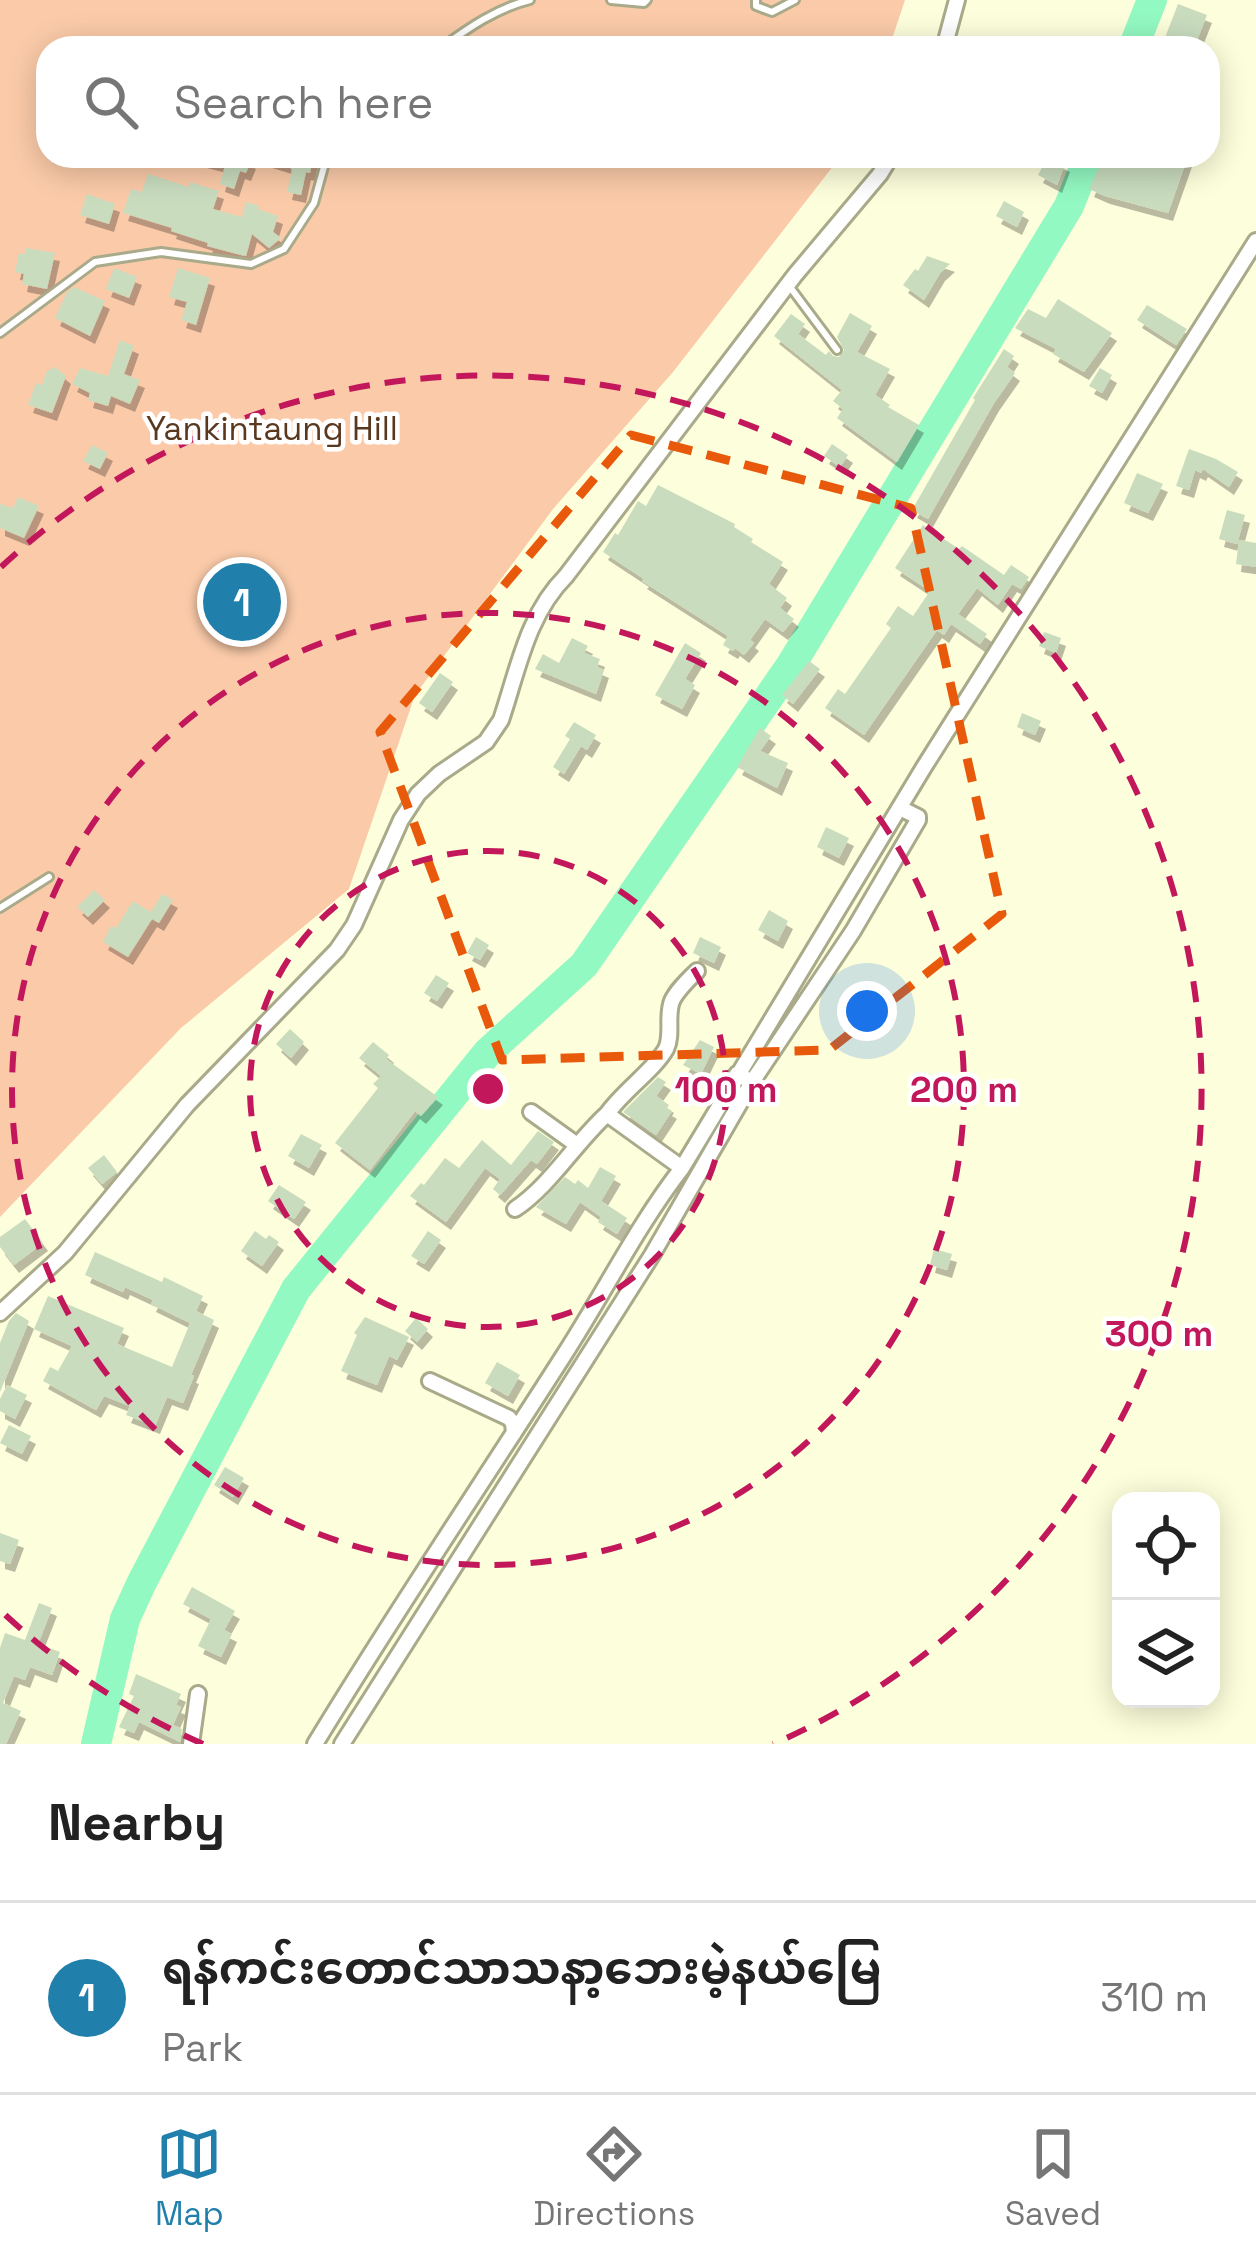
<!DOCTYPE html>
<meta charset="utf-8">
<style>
:root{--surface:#fff;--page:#f6f6f6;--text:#222;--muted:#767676;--line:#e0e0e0;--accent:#207fab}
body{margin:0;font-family:"Space Grotesk","Noto Sans Myanmar",sans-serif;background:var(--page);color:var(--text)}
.controls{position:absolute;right:36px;bottom:36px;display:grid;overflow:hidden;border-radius:24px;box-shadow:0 6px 30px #0003}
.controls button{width:108px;height:108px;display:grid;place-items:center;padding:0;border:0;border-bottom:3px solid var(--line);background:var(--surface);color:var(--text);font:60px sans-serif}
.you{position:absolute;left:867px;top:1011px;width:42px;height:42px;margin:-30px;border:9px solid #fff;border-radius:50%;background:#1a73e8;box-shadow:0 0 0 18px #1a73e833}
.badge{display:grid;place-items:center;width:78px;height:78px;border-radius:50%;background:var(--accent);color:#fff;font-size:39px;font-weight:700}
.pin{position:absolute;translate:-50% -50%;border:6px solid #fff;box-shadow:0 3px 12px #0006}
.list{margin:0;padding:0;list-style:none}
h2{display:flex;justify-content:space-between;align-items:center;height:156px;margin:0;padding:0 48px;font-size:51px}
h2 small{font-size:39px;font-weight:400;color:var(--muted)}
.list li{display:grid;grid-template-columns:78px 1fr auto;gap:36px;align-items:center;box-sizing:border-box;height:192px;padding:0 48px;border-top:3px solid var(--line)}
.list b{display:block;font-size:45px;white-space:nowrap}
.list p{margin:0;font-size:39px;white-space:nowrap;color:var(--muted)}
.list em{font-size:39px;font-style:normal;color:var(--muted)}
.icon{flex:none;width:66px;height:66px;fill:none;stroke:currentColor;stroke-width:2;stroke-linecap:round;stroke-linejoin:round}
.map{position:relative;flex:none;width:1256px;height:1744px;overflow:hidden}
.search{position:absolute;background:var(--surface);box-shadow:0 6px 30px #0003;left:36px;right:36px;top:36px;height:132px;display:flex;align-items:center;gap:30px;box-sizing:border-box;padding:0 42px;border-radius:36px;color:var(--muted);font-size:45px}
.sheet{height:348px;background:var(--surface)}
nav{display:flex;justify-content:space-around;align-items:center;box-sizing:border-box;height:168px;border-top:3px solid var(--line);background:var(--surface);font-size:33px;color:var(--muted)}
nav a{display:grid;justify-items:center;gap:6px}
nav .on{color:var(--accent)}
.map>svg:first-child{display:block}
</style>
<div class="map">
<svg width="1256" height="1744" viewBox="0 0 1256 1744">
<defs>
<filter id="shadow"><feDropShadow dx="5" dy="8" stdDeviation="0" flood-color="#0004"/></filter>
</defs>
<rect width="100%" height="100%" fill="#fdfedb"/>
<path fill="#fbcba9" d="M0,0h905l-16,48h-841v108h793l-168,216 -120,137 -138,186 -66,194 -168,139 -181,189z"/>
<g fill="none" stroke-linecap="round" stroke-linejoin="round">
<path stroke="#93f9c2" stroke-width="30" d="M1133,48l19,-48
M96,1744l29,-125 17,-37 154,-293 192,-237 96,-87 207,-300 278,-459 20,-50"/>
</g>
<path fill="#c9dcbe" filter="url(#shadow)" d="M1178,4l29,11 -10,25 -7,-2 -4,10h-25z
M203,156h35l13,5 -5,12 -6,-2 -6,18 -14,-5 5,-18 -23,-6z
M264,156h49l-3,17 -4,-1 -5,23 -14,-3 5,-22 -2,-3 -26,-8z
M1048,156l17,8 -8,21 -19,-10z
M1104,156h84l-20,57 -63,-17 -16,-7z
M148,174l41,13 1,-5 29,9 -6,18 29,8 4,-15 13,4 -1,3 20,7 -5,16 8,6 -12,10 -17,-14 -6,22 -5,-1 -34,-9 1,-3 -37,-12 1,-3 -49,-15 8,-24 11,3z
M87,194l28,10 -6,20 -29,-9z
M1004,201l20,11 -7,15 -21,-11z
M26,248l29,5 -8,36 -25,-5 2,-10 -9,-2 4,-19 6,1z
M927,256l23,8 -10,9 -16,27 -21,-15 12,-16 3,2z
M114,268l23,9 -8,21 -23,-9z
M178,268l32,10 -14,47 -15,-5 6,-18 -18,-5z
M74,287l31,14 -15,35 -35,-18 12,-26z
M1058,299l54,34 -28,39 -31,-18 3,-5 -41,-21 13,-19 18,9z
M1147,305l40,24 -11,16 -39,-25z
M850,313l22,13 -15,26 33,17 -15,26 15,10 -2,2 31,18 -22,37 -60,-44 6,-9 -10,-8 9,-11 -68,-54 17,-22 14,10 -7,10 28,21 3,-4 4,5 6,1 5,-7 -7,-13z
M120,340l14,6 -10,28 16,6 -10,24 -19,-8 -3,10 -20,-6 2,-7 -18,-9 8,-16 28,8z
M1004,349l10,7 -7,11 8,6 -21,30 -66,116 -16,-9 63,-110 -2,-2z
M55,367l11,9 -14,37 -24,-8 8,-22 6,2 5,-14z
M1100,368l12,7 -10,18 -13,-7z
M832,444l16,11 -8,12 -16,-11z
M92,445l16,8 -8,16 -17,-8z
M1189,449l27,10 22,13 -9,15 -26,-18 -2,4 -6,-3 -6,20 -13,-4z
M1137,473l26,11 -15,29 -24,-10z
M658,485l77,39 -1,3 19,12 -2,3 32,20 -14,22 18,14 -7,10 14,11 -11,13 -18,-13 -15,21 4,3 -10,12 -9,-7 -2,3 -10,-6 5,-9 -86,-55 2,-2 -41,-27 12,-19 3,2 20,-34 8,5z
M18,497l21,9 -15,32 -24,-10v-24l13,4z
M1227,510l18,5 -8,29 -18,-5z
M923,525l36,24 3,-3 42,29 7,-10 18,12 -8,12 -9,-5 -14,21 -21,-17 -19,26 29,20 -7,10 -29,-20 -7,11 -7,-5 -73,105 -39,-27 13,-19 7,5 46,-66 -5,-4 12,-18 15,10 17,-25 -35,-23z
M1239,540l17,3v24l-20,-3z
M1044,632l17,6 -5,15 -17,-7z
M572,638l16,8 -4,7 16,6 -3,8 7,3 -8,24 -61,-25 8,-15 16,9z
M685,643l16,10 -16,26 10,6 -13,24 -27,-14z
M809,661l11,8 -27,35 -11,-9z
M440,673l13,9 -21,30 -13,-9z
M1022,713l19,8 -6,14 -18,-8z
M574,722l22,13 -9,15 -6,-4 -17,28 -11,-7 17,-28 -5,-3z
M760,728l11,8 -11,15 28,12 -11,25 -40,-21z
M826,827l23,11 -10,20 -22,-11z
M94,890l11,10 -17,17 -11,-10z
M162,894l11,6 -14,23 -7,-4 -24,38 -25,-15 8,-16 5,2 17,-27 18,11z
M769,910l19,11 -10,20 -20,-11z
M476,937l13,8 -9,15 -13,-7z
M700,937l21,10 -7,16 -21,-10z
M436,975l13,8 -12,18 -13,-8z
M290,1029l14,13 -13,16 -15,-14z
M700,1040l14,7 -13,27 -18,-9z
M373,1042l16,13 -3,4 52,38 -17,19 -6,-5 -45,59 -35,-27 43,-55 -5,-4 8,-8 -22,-18z
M658,1077l8,5 -10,14 13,9 -2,3 5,3 -16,24 -33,-23z
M538,1131l16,11 -17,22 -6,-4 -31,35 -7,-6 7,-10 -15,-11 -39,54 -36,-26 11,-13 3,2 21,-27 14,10 23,-28 29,25z
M301,1134l21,11 -13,23 -21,-12z
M104,1155l13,17 -15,12 -14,-16z
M600,1167l16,9 -15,25 26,17 -10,16 -19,-12 3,-5 -21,-15 -14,22 -30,-17 29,-30 10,7 3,-4 10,8z
M279,1185l27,17 -12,17 -26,-18z
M25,1219l18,24 -29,22 -14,-18v-10z
M255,1231l11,8 3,-4 10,7 -17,24 -21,-15z
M428,1231l13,9 -17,24 -13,-8z
M934,1249l18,5 -5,16 -17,-5z
M95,1252l67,30 2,-5 39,19 -7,15 18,9 -23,55 3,1 -11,27 -16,-6 -12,29 -29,-11 4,-9 -26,-10 -8,14 -53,-29 7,-14 8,4 14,-25 -38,-17 14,-33 76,32 -7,16 55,23 18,-44 -39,-19 2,-4 -28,-13 -2,5 -38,-17z
M16,1313l13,8 -29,71v-49l9,-22z
M365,1317l44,20 -12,23 -8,-4 -12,29 -36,-14 16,-36 -3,-2z
M416,1318l12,11 -11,13 -12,-11z
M497,1362l23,13 -12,21 -23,-13z
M7,1385l20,10 -12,24 -15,-8v-12z
M9,1425l22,11 -9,18 -22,-11z
M225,1467l19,11 -11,19 -19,-12z
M0,1533l19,7 -9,24 -10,-3z
M192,1587l43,24 -11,19 8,4 -11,23 -23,-11 13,-27 -28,-15z
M39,1603l13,5 -14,36 22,8 -8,23 -22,-8 -5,13 -11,-4 -11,27 18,8 -15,33h-6v-96l5,-15 20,7z
M136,1674l45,20 -5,11 5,2 -8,18 9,4 -2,13 -41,-20 -5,11 -15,-6 15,-31 -5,-2z"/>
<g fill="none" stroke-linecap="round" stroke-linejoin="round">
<defs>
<path id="service" d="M611,0l33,3 3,-3
M756,0v6l16,6 23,-12
M441,48c27,-20 56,-40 89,-48
M790,287l47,63
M0,333l95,-71 66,-10 90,12 33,-15 30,-46 13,-47
M0,908l49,-31"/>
<path id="minor" d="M944,48l13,-48
M752,1082l101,-151 65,-111v-3l-18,-9
M531,1112l46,33
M682,1168l-75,-54c16,-23 47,-44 59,-65 7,-14 0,-33 6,-48 5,-11 16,-21 25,-30
M515,1209c35,-23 60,-66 92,-95
M0,1313l65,-60 122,-148 150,-155 17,-25 47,-105 17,-26 21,-20 47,-32 15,-22c17,-50 26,-105 65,-144l229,-301 85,-101 11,-18
M430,1381l79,37 4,5 1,10
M191,1744l7,-50
M315,1744c80,-132 166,-259 249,-389 40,-62 73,-129 118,-187l242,-401 332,-526
M342,1744l310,-489 100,-173 -15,-8"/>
</defs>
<use href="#service" stroke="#a9aa8a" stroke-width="12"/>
<use href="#minor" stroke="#a9aa8a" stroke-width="20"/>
<use href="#service" stroke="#fff" stroke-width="6"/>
<use href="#minor" stroke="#fff" stroke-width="14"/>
</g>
<path fill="none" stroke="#e8590c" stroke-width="9" stroke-dasharray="24 15" stroke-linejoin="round" d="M631,435l280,73 91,406 -173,136 -327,10 -122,-328z"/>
<g fill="none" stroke="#c2185b" stroke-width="6" stroke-dasharray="21 15">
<circle cx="488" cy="1089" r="238"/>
<circle cx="488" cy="1089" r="476"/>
<path d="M203 1744A714 714 0 0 1 1 1611M1 567A714 714 0 1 1 773 1744"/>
</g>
<g text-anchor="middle" stroke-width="9" stroke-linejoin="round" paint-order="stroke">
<g font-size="33" fill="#59381e" stroke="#fff">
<text x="272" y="440">Yankintaung Hill</text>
</g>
</g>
<circle cx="488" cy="1089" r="18" fill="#c2185b" stroke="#fff" stroke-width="6"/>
<g font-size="36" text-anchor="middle" font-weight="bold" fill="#c2185b" stroke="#fff" stroke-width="9" stroke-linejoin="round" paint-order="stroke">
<text x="726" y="1102">100 m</text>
<text x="964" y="1102">200 m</text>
<text x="1159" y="1346">300 m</text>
</g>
</svg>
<div class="controls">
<button><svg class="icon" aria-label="locate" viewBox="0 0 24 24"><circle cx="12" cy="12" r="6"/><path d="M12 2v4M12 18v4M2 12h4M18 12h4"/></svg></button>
<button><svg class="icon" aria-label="layers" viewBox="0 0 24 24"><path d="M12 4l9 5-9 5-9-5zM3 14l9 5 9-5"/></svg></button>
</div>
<div class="you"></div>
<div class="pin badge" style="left:242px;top:602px">1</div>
<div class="search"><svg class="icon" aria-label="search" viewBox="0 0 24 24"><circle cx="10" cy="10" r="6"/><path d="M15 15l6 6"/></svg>Search here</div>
</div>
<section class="sheet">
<h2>Nearby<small></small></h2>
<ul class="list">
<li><span class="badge">1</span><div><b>ရန်ကင်းတောင်သာသနာ့ဘေးမဲ့နယ်မြေ</b><p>Park</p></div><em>310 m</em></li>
</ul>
</section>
<nav>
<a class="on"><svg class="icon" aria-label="map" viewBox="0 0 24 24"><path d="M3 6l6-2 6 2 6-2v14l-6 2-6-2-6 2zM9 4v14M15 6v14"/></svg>Map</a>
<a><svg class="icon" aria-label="directions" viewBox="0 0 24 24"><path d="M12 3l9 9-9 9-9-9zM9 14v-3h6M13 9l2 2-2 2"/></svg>Directions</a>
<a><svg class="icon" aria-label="saved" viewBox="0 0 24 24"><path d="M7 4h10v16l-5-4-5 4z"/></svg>Saved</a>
</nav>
